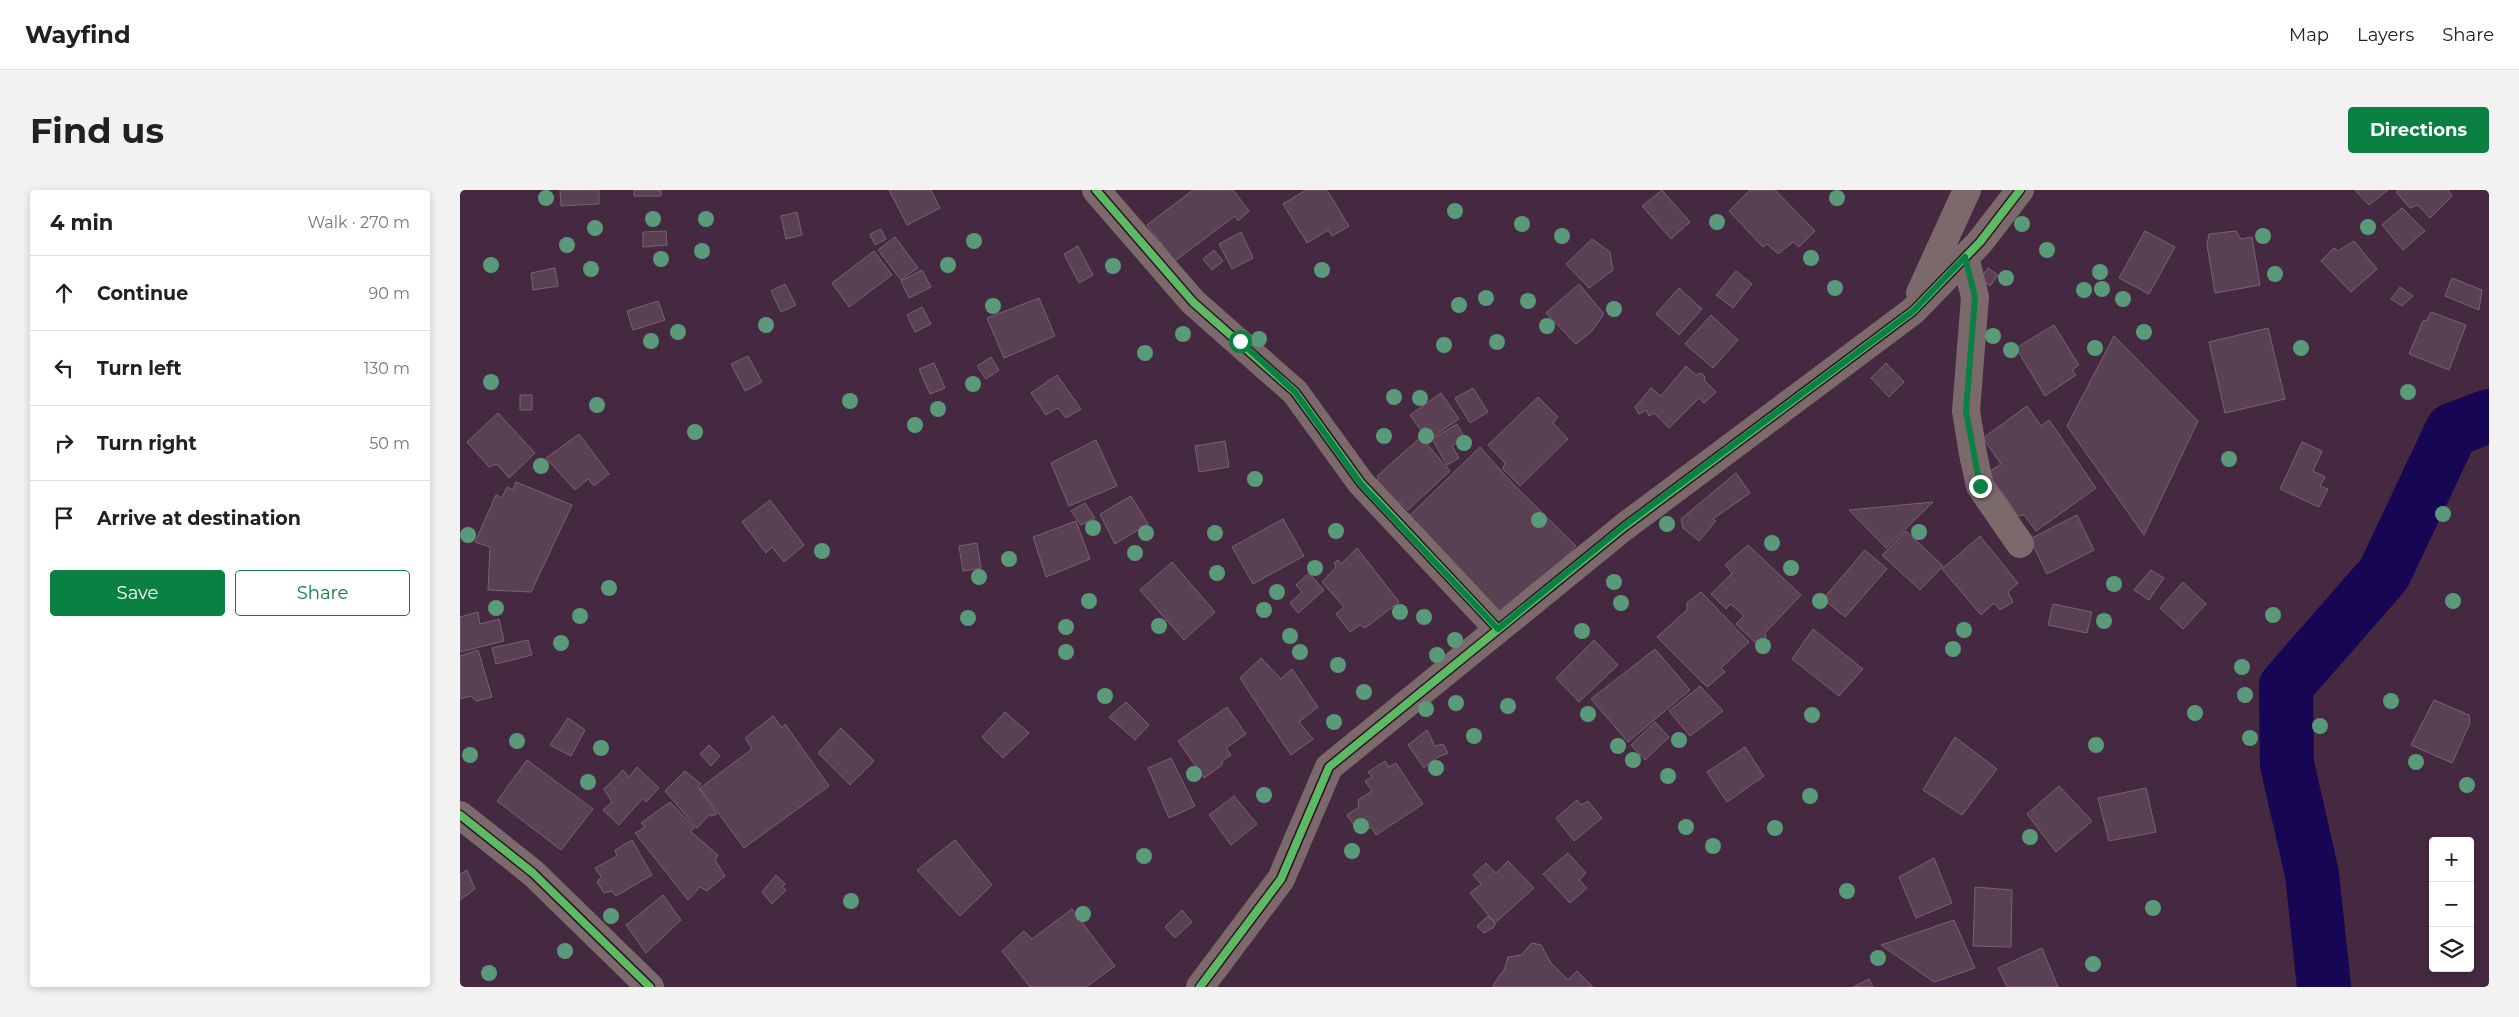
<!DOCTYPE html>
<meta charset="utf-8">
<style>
:root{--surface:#fff;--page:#f2f2f2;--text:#202124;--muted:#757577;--line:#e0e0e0;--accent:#0b8043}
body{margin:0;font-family:Montserrat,sans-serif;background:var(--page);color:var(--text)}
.controls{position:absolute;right:15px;bottom:15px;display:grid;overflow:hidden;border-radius:5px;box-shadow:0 2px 8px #0003}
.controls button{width:45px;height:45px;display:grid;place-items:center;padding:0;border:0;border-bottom:1px solid var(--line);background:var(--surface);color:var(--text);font:25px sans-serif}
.stop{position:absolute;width:15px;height:15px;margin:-11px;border:4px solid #0b8043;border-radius:50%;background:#fff}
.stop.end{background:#0b8043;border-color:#fff;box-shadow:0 1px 5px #0008}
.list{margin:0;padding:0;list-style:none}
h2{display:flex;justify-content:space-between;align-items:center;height:65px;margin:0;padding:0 20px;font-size:21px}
h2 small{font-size:16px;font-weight:400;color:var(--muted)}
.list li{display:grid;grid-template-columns:32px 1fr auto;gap:15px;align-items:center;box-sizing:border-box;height:75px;padding:0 20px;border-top:1px solid var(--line)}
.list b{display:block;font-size:19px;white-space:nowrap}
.list em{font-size:16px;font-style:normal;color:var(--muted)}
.actions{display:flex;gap:10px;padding:15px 20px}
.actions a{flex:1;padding:11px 0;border:1px solid var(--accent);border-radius:5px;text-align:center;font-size:18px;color:var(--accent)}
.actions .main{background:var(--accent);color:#fff}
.icon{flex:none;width:28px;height:28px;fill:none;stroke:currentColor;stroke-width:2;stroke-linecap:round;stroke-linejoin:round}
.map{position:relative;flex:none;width:2029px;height:797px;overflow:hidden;border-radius:5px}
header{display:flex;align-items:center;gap:30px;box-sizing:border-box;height:70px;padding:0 25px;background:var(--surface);border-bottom:1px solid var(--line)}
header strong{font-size:24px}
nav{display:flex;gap:28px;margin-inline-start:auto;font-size:18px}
.intro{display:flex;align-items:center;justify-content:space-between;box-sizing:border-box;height:120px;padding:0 30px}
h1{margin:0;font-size:35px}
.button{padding:12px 22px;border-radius:5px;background:var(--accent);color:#fff;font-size:18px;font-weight:700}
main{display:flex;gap:30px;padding:0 30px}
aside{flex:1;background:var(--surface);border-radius:5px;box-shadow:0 2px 8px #0003}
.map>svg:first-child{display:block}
</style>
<header>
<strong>Wayfind</strong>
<nav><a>Map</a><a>Layers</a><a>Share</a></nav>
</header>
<div class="intro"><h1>Find us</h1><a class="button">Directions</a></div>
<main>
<aside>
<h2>4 min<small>Walk · 270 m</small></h2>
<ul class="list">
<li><svg class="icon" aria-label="ahead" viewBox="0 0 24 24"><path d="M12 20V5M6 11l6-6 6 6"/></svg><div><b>Continue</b></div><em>90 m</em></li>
<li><svg class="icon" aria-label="left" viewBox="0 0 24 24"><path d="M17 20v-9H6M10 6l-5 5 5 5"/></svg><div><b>Turn left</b></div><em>130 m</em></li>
<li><svg class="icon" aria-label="right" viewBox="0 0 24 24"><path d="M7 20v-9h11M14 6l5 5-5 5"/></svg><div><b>Turn right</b></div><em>50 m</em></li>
<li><svg class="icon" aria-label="arrive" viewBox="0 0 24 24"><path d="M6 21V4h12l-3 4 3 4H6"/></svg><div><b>Arrive at destination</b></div></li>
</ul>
<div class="actions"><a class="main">Save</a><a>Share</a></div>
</aside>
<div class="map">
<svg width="2029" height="797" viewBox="0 0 2029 797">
<rect width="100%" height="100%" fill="#452940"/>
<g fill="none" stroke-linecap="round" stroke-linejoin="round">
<path stroke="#170653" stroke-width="54" d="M1864,797l-12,-113 -25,-110 -1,-78 98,-112 68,-144 37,-14"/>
</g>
<path fill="#594053" stroke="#7a6174" d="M100,0h39v14l-38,2z
M174,0h27v6h-27z
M429,0h42l9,18 -33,17z
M733,0h40l16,21 -11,10 -3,-5 -60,45 -28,-36z
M846,0h21l22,36 -17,10 -4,-6 -21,13 -24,-39z
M1202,0l28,32 -19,17 -29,-33z
M1290,0h25l40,41 -16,16 -6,-5 -15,12 -11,-10 -4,3 -34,-36z
M1895,0h33l-19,15z
M1938,0h50l4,6 -22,22 -12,-13 -8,3 -14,-16z
M1942,18l23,23 -22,19 -21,-25z
M337,22l5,23 -16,4 -5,-23z
M421,39l5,10 -11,6 -5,-11z
M206,41l1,14 -24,2v-15z
M1685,41l30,16 -26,47 -30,-16z
M1776,41l5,8 11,-2 8,48 -45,8 -8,-48 2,-11z
M781,42l12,26 -21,11 -13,-25z
M435,47l23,31 -17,12 -23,-30z
M1132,49l18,13 3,18 -24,18 -23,-24z
M1894,51l23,28 -26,23 -30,-31 13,-13 4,3z
M618,56l15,29 -14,8 -15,-29z
M754,60l9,11 -11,9 -9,-11z
M414,61l18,24 -43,32 -17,-24z
M95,78l3,18 -25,4 -2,-17z
M1528,78l10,7 -8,11 -10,-7z
M462,80l9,17 -22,11 -8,-17z
M1276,81l16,13 -19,24 -17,-13z
M1992,88l30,12 -3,20 -34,-14z
M325,94l11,21 -15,7 -10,-21z
M1119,94l25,30 -12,17 -16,13 -30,-31z
M1940,97l13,9 -11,10 -11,-7z
M1219,98l23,21 -23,26 -23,-21z
M579,108l16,38 -51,22 -17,-40z
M198,111l7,19 -32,10 -6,-19z
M462,117l9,17 -16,8 -8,-17z
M1971,122l35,13 -17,45 -40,-16 14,-33 4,-1z
M1251,125l27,25 -25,28 -28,-24z
M1594,135l25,40 -7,5 4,5 -31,21 -29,-48z
M1808,138l17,71 -60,14 -16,-71z
M1654,146l84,85 -54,114 -77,-109z
M288,166l14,26 -17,9 -14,-27z
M531,167l8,13 -13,9 -9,-13z
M474,173l11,25 -15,6 -11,-25z
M1426,173l18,19 -15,15 -18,-19z
M1226,176l10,9 5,-2 4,4 -1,3 12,12 -12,11 -5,-5 -30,30 -15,-15 -5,3 -3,-6 -7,4 -4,-7 16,-19 10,8z
M597,185l24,34 -15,9 -8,-10 -12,7 -15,-22z
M1013,198l15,24 -18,11 -15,-25z
M981,203l18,26 -27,18 -7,-10 -4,3 -11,-15z
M60,205h12v15h-12z
M1078,207l20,20 -5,6 15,16 -48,47 -17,-17 2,-6 -17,-18z
M1567,216l14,20 8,-6 47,68 -60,43 -12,-16 -6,1 -17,-25 -6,4 -12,-19 18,-12 -18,-26z
M38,223l37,40 -26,25 -12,-14 -8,3 -22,-25z
M997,234l8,14 -13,8 7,12 -12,7 -15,-26z
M119,244l30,40 -15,12 -6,-7 -13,11 -29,-32z
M961,247l29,34 -42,39 -9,-8 -2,2 -23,-22 5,-4 -2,-2z
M636,250l21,46 -48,20 -18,-43z
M765,251l4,26 -30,5 -4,-26z
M1842,252l20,9 -9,20 12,6 -5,9 8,3 -9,18 -39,-18z
M1020,257l32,36 64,63 -76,74 -95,-100z
M1276,283l14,20 -37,26 3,2 -17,20 -16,-13 -2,-9z
M56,292l56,23 -41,87 -43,-2 2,-43 -15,-5 21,-47 6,3 5,-11 6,3z
M671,306l17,28 -33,20 -15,-30z
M310,310l34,45 -20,17 -12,-15 -6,6 -24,-31z
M1473,312l-47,46 -37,-38z
M625,313l10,15 -14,7 -10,-14z
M1617,325l17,35 -47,24 -17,-35z
M823,329l21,37 -51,28 -21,-37z
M616,331l14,38 -44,18 -13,-40z
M1446,341l37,35 -23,24 -38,-35z
M1520,346l38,47 -10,9 5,10 -13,8 -6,-7 -13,12 -39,-46z
M517,353l4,25 -18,3 -4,-25z
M1288,355l53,50 -36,38 1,4 -8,8 -22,-21 8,-8 -13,-12 -5,5 -15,-15 21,-21 -7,-8z
M897,358l42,54 -34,26 -5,-3 -10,7 -14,-18 8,-7 -22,-25 14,-15 -2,-4 4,-3 3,4z
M1405,360l22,19 -42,48 -22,-18z
M712,372l43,50 -31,28 -44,-50z
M1691,380l13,8 -15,22 -15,-10z
M849,383l15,17 -26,23 -8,-10 12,-11 -6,-7z
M1723,392l23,22 -23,25 -23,-21z
M1241,402l48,50 -28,26 4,4 -18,15 -50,-50 30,-27v-7z
M1593,414l39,8 -5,21 -39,-8z
M18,422l2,12 19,-5 5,22 -44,11v-35z
M1353,439l50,40 -24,27 -47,-37z
M68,450l4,15 -36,9 -4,-16z
M1134,450l24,25 -39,37 -23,-24z
M1195,459l35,41 -62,52 -37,-43z
M18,460l14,47 -16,4 -5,-5 -11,3v-43z
M801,468l20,21 11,-10 26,38 -19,15 14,17 -22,16 -51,-77z
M1240,496l23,25 -33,25 -21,-25z
M1974,510l35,15 1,8 -18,40 -41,-18z
M666,512l23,23 -14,15 -26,-23z
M767,517l19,27 -20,14 5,7 -8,5 -1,5 -18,13 -26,-37z
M545,522l24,21 -26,25 -21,-21z
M313,526l9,12 3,-4 44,62 -85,62 -44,-60 52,-39 -7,-11z
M108,528l17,12 -14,26 -21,-11z
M1195,532l14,15 -24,23 -14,-15z
M381,538l33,33 -24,24 -32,-32z
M967,540l8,16 8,-2 5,9 -10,4 -14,11 -16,-23z
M1495,547l42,32 -35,46 -39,-25z
M249,555l11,11 -9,10 -11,-12z
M1285,557l19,29 -37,26 -20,-30z
M711,568l24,48 -26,12 -21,-50z
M67,570l66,49 -32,41 -64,-49z
M925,571l4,6 7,-4 27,41 -47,31 -5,-8 -11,7 -13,-19 12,-8 -1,-7 14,-9 -7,-10 7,-4 -4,-5z
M177,577l22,21 -13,14 -3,-4 -24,27 -16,-15 9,-8 -8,-13 19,-19 6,7z
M225,581l16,13 -3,3 19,27 -6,2 -1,-2 -13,14 -32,-37z
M1599,596l33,35 -36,31 -29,-38z
M1686,598l10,44 -47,9 -11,-43z
M774,606l23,28 -26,21 -22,-30z
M1117,610l4,5 7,-4 14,17 -28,23 -18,-23z
M210,612l25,26 -5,3 28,24 -3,5 10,16 -18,15 -7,-4 -12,13 -53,-67 10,-6 -4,-4z
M172,650l20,35 -36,21 -5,-5 -7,2 -7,-11 4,-5 -6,-9 22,-12 -2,-6z
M495,650l37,45 -32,31 -43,-46z
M1108,663l18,20 -7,7 8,8 -17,15 -27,-29z
M1474,668l18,45 -36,15 -17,-41z
M1048,671l26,27 -39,35 -25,-30 11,-9 -8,-9 13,-12 10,10z
M7,680l8,19 -15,11v-26z
M316,685l9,9 -3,3 4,3 -14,14 -10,-12z
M1515,697l37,3 -1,57 -38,-1z
M203,705l18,25 -35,33 -20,-28z
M612,719l43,57 -29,21h-56l-28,-36 22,-20 8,8z
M722,720l10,12 -17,16 -10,-11z
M1028,726l7,7 -1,4 -10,6 -7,-7z
M1494,730l21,48 -41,14 -53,-37z
M1072,753l9,2 10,18 17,17 9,-9 16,16h-99l-1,-2 11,-15 4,-13 13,-2z
M1582,758l16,39h-51l-9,-19z
M1409,789l4,8h-20z"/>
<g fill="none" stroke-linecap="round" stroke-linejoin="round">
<path stroke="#7b696c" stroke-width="28" d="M636,0l97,112 102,90 66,91 137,146
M1505,67l10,40 -9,114 7,43 7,32 40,58
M1460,103l47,-103
M0,625l73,58 117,114
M740,797l81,-108 48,-112 295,-240 289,-216 67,-69 40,-52"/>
<defs>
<path id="cycleway" d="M636,0l97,112 102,90 66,91 137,146
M0,625l73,58 117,114
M740,797l81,-108 48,-112 295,-240 289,-216 67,-69 40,-52"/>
</defs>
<use href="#cycleway" stroke="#2b1325" stroke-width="11"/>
<use href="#cycleway" stroke="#5cba63" stroke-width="8"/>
</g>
<g fill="#5a9a7a">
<circle cx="86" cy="8" r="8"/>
<circle cx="1377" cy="8" r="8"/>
<circle cx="995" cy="21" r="8"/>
<circle cx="193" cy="29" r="8"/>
<circle cx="246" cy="29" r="8"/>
<circle cx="1257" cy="32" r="8"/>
<circle cx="1062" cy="34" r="8"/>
<circle cx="1562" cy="34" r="8"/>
<circle cx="1908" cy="37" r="8"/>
<circle cx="135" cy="38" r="8"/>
<circle cx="1102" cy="46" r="8"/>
<circle cx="1803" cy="46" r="8"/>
<circle cx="514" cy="51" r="8"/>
<circle cx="107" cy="55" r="8"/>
<circle cx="1587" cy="60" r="8"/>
<circle cx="242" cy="61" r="8"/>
<circle cx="1351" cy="68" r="8"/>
<circle cx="201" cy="69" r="8"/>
<circle cx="31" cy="75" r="8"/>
<circle cx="488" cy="75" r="8"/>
<circle cx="653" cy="76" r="8"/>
<circle cx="131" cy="79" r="8"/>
<circle cx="862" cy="80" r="8"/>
<circle cx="1640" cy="82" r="8"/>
<circle cx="1815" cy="84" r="8"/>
<circle cx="1546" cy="88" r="8"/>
<circle cx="1375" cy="98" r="8"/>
<circle cx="1642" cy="99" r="8"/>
<circle cx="1624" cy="100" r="8"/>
<circle cx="1026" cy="108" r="8"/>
<circle cx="1663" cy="109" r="8"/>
<circle cx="1068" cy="111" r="8"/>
<circle cx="999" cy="115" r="8"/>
<circle cx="533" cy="116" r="8"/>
<circle cx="1154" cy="119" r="8"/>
<circle cx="306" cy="135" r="8"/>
<circle cx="1087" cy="136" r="8"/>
<circle cx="218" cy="142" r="8"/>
<circle cx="1684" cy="142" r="8"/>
<circle cx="723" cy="144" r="8"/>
<circle cx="1533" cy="146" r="8"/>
<circle cx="799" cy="149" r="8"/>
<circle cx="191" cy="151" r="8"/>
<circle cx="1037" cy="152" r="8"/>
<circle cx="984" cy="155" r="8"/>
<circle cx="1635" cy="158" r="8"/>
<circle cx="1841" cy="158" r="8"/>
<circle cx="1551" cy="160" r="8"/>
<circle cx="685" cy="163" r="8"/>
<circle cx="31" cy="192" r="8"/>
<circle cx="513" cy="194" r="8"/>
<circle cx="1948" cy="202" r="8"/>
<circle cx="934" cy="207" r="8"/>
<circle cx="960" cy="208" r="8"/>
<circle cx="390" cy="211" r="8"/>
<circle cx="137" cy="215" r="8"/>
<circle cx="478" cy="219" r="8"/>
<circle cx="455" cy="235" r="8"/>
<circle cx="235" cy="242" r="8"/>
<circle cx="924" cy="246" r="8"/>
<circle cx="966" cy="246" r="8"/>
<circle cx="1004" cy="253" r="8"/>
<circle cx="1769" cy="269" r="8"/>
<circle cx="81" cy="276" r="8"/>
<circle cx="795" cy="289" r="8"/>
<circle cx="1983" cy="324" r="8"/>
<circle cx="1079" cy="330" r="8"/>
<circle cx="1207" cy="334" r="8"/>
<circle cx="633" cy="338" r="8"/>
<circle cx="876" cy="341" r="8"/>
<circle cx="1459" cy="342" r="8"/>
<circle cx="686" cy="343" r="8"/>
<circle cx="755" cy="343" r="8"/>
<circle cx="8" cy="345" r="8"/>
<circle cx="1312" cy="353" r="8"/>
<circle cx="362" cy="361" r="8"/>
<circle cx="675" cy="363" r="8"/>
<circle cx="549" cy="369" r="8"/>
<circle cx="855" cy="378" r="8"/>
<circle cx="1331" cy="378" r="8"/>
<circle cx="757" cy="383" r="8"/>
<circle cx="519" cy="387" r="8"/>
<circle cx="1154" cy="392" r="8"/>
<circle cx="1654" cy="394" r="8"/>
<circle cx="149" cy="398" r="8"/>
<circle cx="817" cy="402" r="8"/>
<circle cx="629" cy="411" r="8"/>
<circle cx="1360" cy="411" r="8"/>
<circle cx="1993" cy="411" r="8"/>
<circle cx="1161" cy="413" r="8"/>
<circle cx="36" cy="418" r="8"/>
<circle cx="804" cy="420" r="8"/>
<circle cx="940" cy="422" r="8"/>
<circle cx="1813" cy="425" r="8"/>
<circle cx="120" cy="426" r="8"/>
<circle cx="964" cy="427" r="8"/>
<circle cx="508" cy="428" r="8"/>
<circle cx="1644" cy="431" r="8"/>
<circle cx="699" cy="436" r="8"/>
<circle cx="606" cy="437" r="8"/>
<circle cx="1504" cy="440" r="8"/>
<circle cx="1122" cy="441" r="8"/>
<circle cx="830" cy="446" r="8"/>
<circle cx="995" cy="450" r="8"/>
<circle cx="101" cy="453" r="8"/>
<circle cx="1303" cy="456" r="8"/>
<circle cx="1493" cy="459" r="8"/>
<circle cx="606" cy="462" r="8"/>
<circle cx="840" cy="462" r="8"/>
<circle cx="977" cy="465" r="8"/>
<circle cx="878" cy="475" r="8"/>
<circle cx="1782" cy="477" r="8"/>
<circle cx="904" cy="502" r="8"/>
<circle cx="1785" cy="505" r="8"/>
<circle cx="645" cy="506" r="8"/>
<circle cx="1931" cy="511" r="8"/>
<circle cx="996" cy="513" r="8"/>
<circle cx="1048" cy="516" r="8"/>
<circle cx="966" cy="519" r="8"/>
<circle cx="1735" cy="523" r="8"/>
<circle cx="1128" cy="524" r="8"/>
<circle cx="1352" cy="525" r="8"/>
<circle cx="874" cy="532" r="8"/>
<circle cx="1860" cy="536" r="8"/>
<circle cx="1014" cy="546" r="8"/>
<circle cx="1790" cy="548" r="8"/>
<circle cx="1219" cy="550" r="8"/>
<circle cx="57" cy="551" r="8"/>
<circle cx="1636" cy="555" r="8"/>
<circle cx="1158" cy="556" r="8"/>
<circle cx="141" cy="558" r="8"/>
<circle cx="10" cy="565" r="8"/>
<circle cx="1173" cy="570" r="8"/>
<circle cx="1956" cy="572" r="8"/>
<circle cx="976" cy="578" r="8"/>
<circle cx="734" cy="584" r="8"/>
<circle cx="1208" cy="586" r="8"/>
<circle cx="128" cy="592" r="8"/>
<circle cx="2007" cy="595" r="8"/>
<circle cx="804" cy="605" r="8"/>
<circle cx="1350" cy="606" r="8"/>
<circle cx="901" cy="636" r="8"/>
<circle cx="1226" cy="637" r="8"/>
<circle cx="1315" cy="638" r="8"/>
<circle cx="1570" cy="647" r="8"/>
<circle cx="1253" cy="656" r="8"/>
<circle cx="892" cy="661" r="8"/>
<circle cx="684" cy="666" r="8"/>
<circle cx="1387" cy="701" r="8"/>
<circle cx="391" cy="711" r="8"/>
<circle cx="1693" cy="718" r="8"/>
<circle cx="623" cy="724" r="8"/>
<circle cx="151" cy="726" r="8"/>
<circle cx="105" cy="761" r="8"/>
<circle cx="1418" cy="768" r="8"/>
<circle cx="1633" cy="774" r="8"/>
<circle cx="29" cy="783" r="8"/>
</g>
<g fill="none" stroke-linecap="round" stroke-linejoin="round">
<path stroke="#0b8043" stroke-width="6" d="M780,151l55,51 66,92 137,145 126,-103 289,-215 52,-54 10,40 -9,114 14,75"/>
</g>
</svg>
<div class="controls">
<button>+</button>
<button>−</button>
<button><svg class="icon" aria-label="layers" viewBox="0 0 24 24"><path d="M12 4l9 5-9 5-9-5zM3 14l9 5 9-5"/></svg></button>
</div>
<div class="stop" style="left:780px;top:151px"></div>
<div class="stop end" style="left:1520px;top:296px"></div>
</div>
</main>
